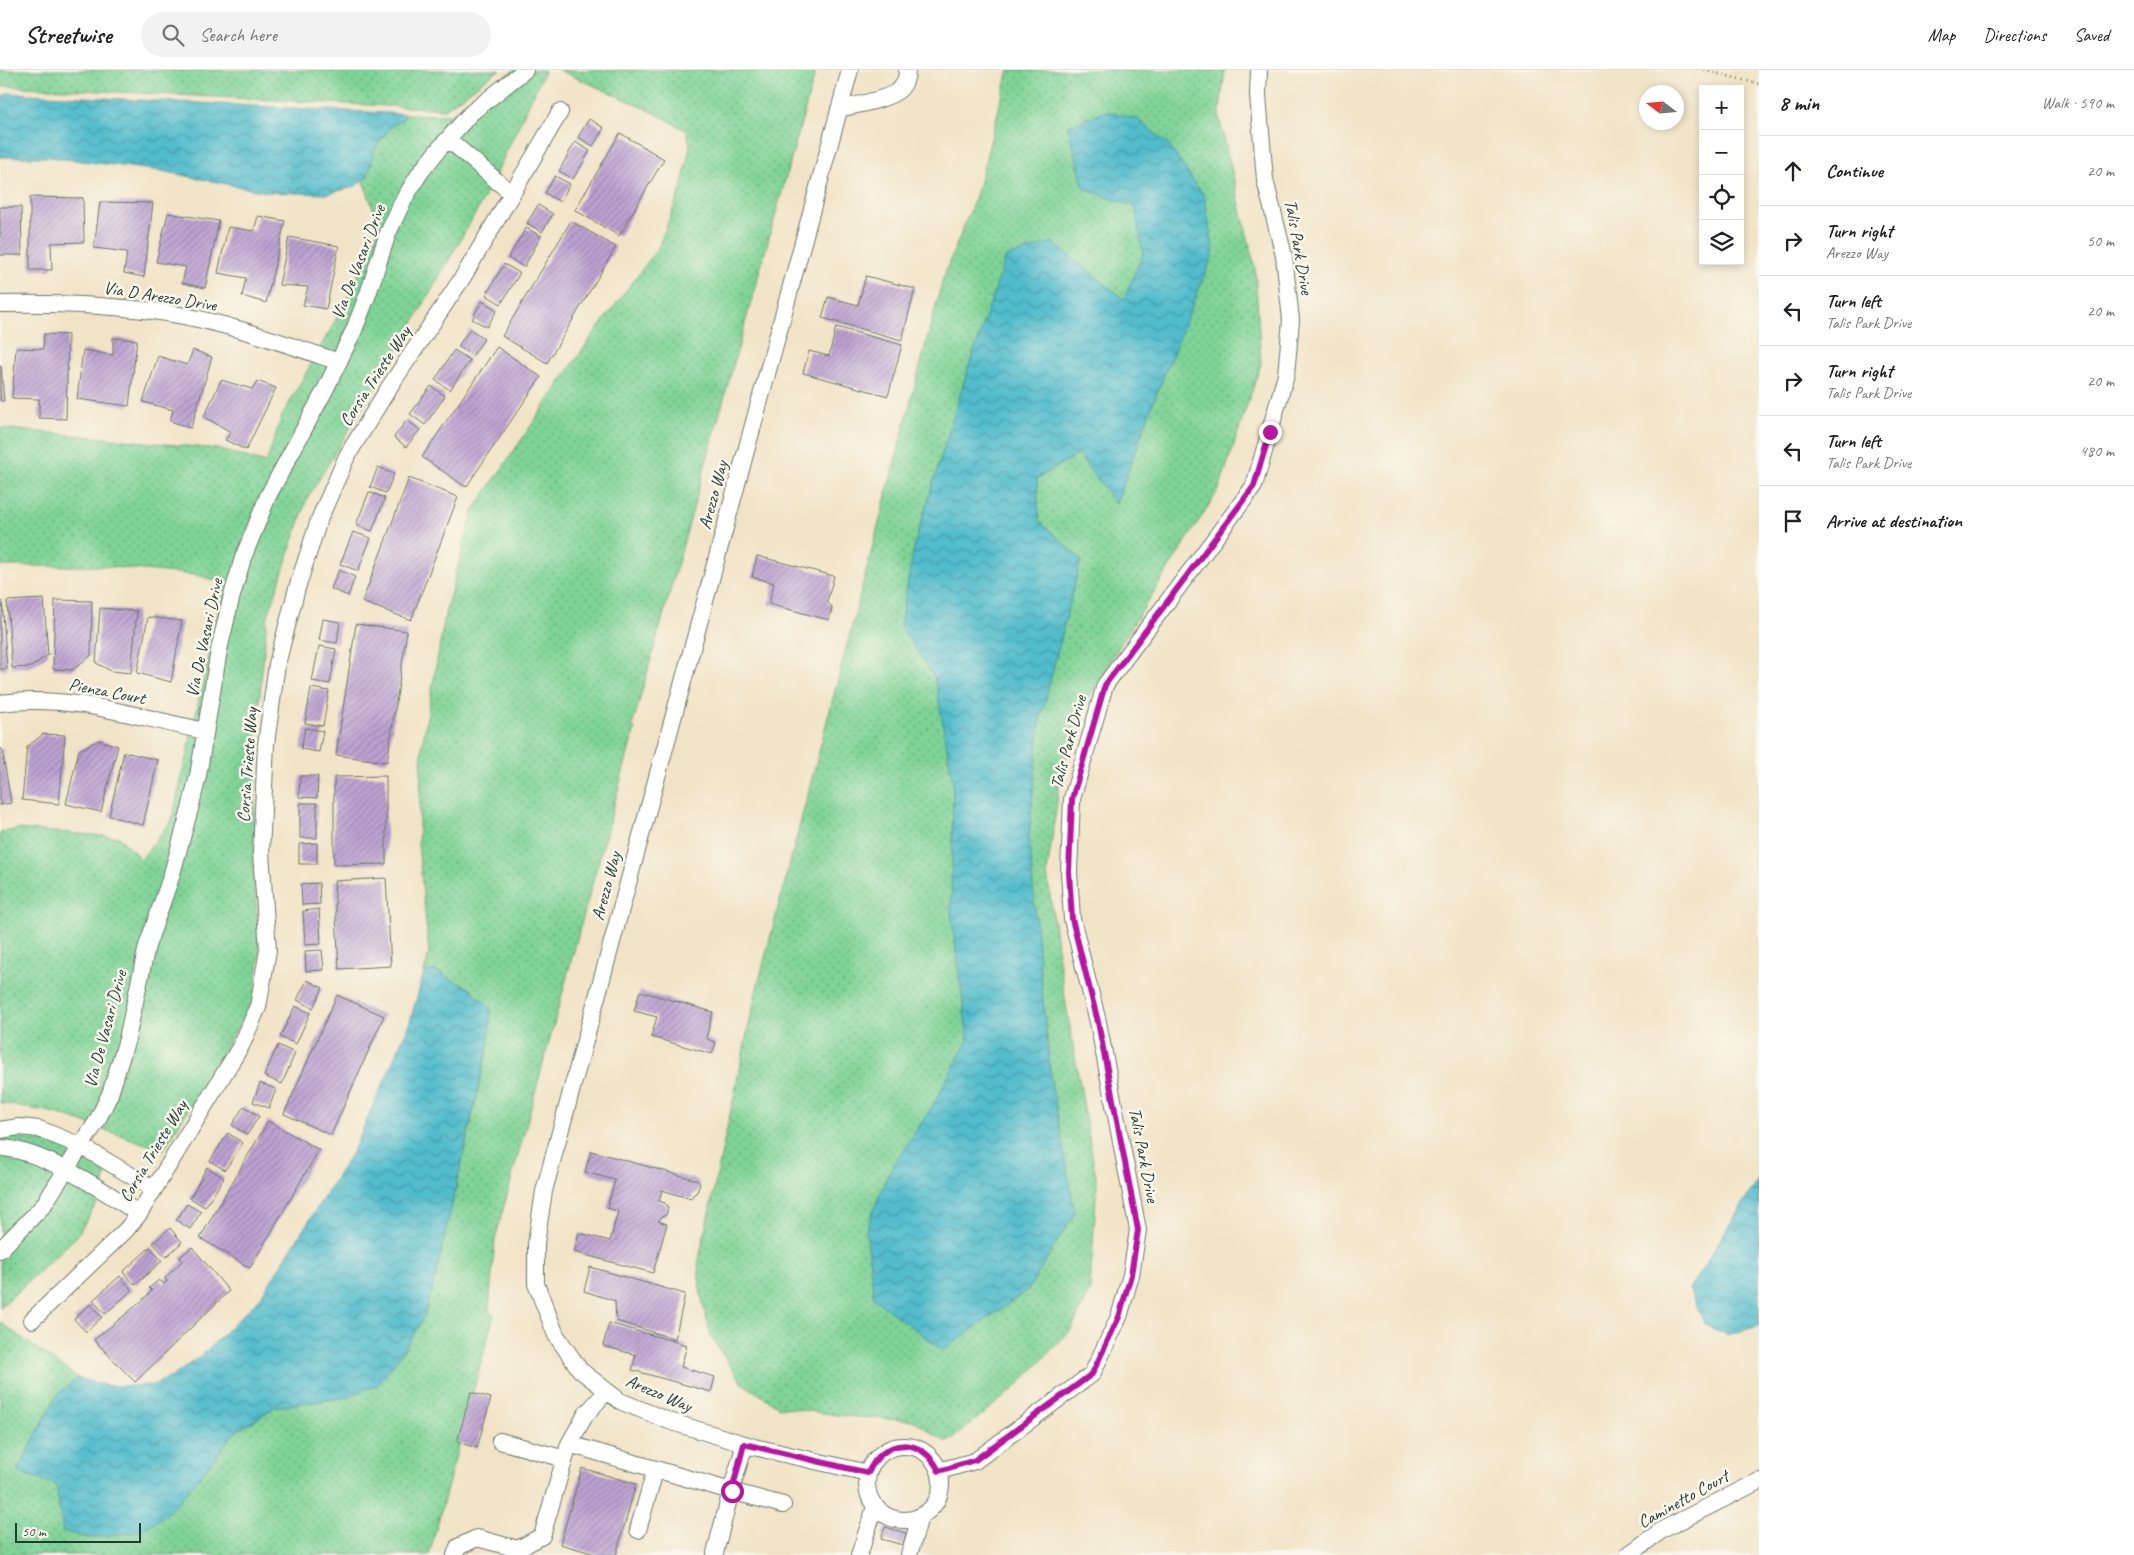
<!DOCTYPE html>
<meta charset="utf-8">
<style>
:root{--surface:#fff;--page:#f2f2f2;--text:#202124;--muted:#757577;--line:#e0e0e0}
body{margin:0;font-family:Caveat,sans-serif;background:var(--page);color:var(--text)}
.controls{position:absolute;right:15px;top:15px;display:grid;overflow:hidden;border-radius:0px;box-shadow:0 2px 8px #0003}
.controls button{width:45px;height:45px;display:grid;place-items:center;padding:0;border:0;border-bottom:1px solid var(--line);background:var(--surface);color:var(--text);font:25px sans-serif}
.compass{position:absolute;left:1639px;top:15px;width:45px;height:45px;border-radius:50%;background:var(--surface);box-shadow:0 2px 8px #0003;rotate:286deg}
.scale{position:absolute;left:15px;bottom:12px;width:126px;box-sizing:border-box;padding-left:5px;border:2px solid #1f3d34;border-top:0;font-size:14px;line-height:18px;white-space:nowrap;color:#1f3d34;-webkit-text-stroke:4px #fbf7ec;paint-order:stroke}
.stop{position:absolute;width:15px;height:15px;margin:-11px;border:4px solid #b5179e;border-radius:50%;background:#fff}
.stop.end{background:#b5179e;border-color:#fff;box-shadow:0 1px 5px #0008}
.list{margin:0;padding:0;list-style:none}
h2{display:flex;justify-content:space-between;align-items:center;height:65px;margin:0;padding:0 20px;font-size:21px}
h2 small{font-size:16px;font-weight:400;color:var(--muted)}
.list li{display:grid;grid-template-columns:32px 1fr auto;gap:15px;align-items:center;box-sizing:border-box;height:70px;padding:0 20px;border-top:1px solid var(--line)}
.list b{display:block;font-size:19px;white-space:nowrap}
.list p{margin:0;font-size:16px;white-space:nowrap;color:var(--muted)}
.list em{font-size:16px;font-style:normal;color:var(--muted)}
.icon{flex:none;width:28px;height:28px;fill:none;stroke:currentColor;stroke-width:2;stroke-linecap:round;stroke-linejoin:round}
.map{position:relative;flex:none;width:1759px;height:1485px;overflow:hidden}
header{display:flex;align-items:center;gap:30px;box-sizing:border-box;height:70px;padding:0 25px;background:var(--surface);border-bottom:1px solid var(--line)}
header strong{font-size:24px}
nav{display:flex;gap:28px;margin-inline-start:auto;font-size:18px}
.search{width:350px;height:45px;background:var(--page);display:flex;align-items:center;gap:12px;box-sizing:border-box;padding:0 18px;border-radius:28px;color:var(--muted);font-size:19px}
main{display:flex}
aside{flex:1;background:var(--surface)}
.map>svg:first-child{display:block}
</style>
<header>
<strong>Streetwise</strong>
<div class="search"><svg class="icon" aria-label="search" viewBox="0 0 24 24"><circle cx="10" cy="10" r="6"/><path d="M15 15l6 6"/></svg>Search here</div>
<nav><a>Map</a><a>Directions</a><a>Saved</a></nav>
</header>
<main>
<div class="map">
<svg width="1759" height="1485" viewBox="0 0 1759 1485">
<defs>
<pattern id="grass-dots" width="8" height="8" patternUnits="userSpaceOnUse" patternTransform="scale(1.25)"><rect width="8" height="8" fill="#7ed396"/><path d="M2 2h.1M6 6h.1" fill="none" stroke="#67ac7b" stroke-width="1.8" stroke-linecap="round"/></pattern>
<pattern id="water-waves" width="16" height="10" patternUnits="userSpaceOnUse" patternTransform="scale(1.25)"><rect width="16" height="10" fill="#51bccc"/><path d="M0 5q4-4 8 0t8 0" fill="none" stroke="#439aa6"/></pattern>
<pattern id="building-hatch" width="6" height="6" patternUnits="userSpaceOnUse" patternTransform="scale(1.25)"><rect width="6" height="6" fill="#bca1d2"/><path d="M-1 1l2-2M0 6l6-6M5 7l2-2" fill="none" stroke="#9884ab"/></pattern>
</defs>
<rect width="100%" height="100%" fill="#fbf7ec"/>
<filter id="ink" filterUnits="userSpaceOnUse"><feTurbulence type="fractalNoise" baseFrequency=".02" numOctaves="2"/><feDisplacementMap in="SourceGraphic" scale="10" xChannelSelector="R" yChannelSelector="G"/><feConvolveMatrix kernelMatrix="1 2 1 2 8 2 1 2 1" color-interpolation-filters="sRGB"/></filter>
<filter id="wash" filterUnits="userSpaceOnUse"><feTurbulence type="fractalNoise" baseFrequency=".0096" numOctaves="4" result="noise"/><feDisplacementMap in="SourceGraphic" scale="20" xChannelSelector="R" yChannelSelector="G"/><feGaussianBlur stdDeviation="1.12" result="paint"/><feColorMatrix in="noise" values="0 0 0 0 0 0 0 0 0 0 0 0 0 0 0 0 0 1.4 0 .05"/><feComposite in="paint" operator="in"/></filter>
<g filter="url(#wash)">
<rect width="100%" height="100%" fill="#f1e3c6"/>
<path fill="url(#grass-dots)" stroke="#4e8865" d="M0,0h499l-54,39 -440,-23 -5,3z
M514,0h31l-58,123 -90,158 -90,148 -40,120 -10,108 -4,140 7,85 -6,47 -54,92 -37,59 -107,-37 -56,-10v-270l18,-4 101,8 22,22 31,-39 53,-237 -29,-8 -94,-9h-102v-138l218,21 48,14 16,-47 62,-111 36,-77 -17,-48 5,-4 7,-28 16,-21 13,-9 1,-4 45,1z
M559,0h257l-184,657 3,1 -140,511 -6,71 5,5 -65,240h-429v-233l78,56 -21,17 -40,77 39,13 4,21 134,-22 40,-51 41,-26 73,-10 88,-123 53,-232 2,-34 -55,-37 -12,1 5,-18 -11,-110 4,-99 24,-135 27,-99 119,-175 66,-88 23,-59 9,-43 -3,-15 -36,-20z
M1009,0h216l-6,47 36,151 6,96 -42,125 -112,177 -25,44 -21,64 -14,99 16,114 34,196 -7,107 -19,40 -56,58 -68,55 -32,-22 -70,-5 -66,-9 -37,-24 -31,-46 -11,-46 -2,-27 58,-272 187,-714 33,-82z
M0,1065l74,11 33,19 -5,30 -25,41 -77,72z"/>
<path fill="url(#water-waves)" stroke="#387c80" d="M8,23l397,21 -1,4 -13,9 -16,21 -7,28 -14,11 -27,7 -61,-2 -104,-21 -113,-14h-49v-59z
M1107,41l30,8 30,24 37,53 10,56 -58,143 -40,109 -38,-50 -41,25 2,42 42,38 -41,162 -11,115 10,123 12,121 24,133 -47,77 -85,60 -69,-51 -8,-70 22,-55 45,-69 35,-65 -17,-126 2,-131 -18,-104 -35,-54 15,-83 53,-173 38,-112 46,-15 72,57 19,-45 -8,-47 -51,-18 -16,-63z
M436,901l33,17 22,20 -2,34 -53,232 -11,41 -23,38 -23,31 -31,13 -73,10 -41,26 -40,51 -29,32 -27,16 -51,6 -24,-7 -7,-46 -39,-13 40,-77 21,-17 29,8 45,-1 20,-8 31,-23 57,-56 93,-147 56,-126 15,-53z
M1759,1108v148l-32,9 -22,-10 -16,-36z"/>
<g id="blocks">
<path fill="url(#building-hatch)" d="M589,49l15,9 -11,18 -15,-9z
M620,63l44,26 -45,77 -44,-26z
M575,72l15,9 -17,28 -14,-8z
M555,106l15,8 -10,18 -15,-9z
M30,127l53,1 1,44 -33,1 1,27h-22z
M100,132l53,1 -9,74 -20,-4 3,-21 -33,-4z
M538,135l15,9 -11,18 -15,-9z
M0,137h21l1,48h-22z
M168,143l51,8 -14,67 -23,-5 4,-16 -30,-5z
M258,146l27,5 -19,82 -24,-7 4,-18 -28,-5 10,-46 26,4z
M571,151l45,26 -69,116 -45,-27z
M526,158l15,8 -17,31 -16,-9z
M289,167l50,9 -13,63 -23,-4 5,-18 -29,-2z
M504,194l16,9 -19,31 -15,-9z
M866,206l49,13 -13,51 -80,-22 6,-21 30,8z
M482,231l15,9 -10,17 -15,-8z
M836,257l66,18 -14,51 -85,-23 6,-22 20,5z
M470,259l14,10 -12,17 -14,-10z
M44,264l24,1 -2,84 -27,-1v-19l-27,-1 4,-50 27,1z
M113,268l24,2 -8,66 -52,-7 6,-49 30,5z
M497,277l44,30 -75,110 -44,-30z
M193,280l19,7 -21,71 -21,-7 3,-11 -30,-8 15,-46 29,9z
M454,280l16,10 -20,30 -15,-10z
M0,296h1l3,35h-4z
M221,310l31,9 5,-8 19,7 -30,62 -21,-10 6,-8 -27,-15z
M431,316l14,10 -20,29 -15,-11z
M407,350l13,10 -14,17 -12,-10z
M378,397l16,7 -8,19 -16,-6z
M409,408l49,19 -47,123 -49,-18z
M369,422l16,6 -13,33 -16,-6z
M353,462l18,6 -13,33 -18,-7z
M757,486l77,20 -7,26 5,5 -3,13 -60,-16 5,-21 -22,-6z
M339,500l16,7 -7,19 -17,-7z
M44,529l4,56 -17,12 -19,1 -5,-67z
M55,530l37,1 -1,54 -18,15 -20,-1z
M0,531h2l5,68h-7z
M100,538l37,3 -6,62 -20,-2 -15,-8z
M148,547l34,4 -11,61 -34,-9z
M323,549l17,3 -3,21 -18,-3z
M356,554l51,7 -20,131 -51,-7z
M319,576l17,3 -6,35 -18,-3z
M311,618l18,3 -6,35 -18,-3z
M305,658l18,3 -4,21 -18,-3z
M43,664l22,1 -6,69 -37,-4 5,-53z
M99,670l19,6 -17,66 -35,-8 13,-54z
M0,678l2,1 9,54 -11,2z
M124,682l34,8 -15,65 -34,-9z
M300,706h18l-1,22 -18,-1z
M386,706v88l-52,1v-88z
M300,733h17v35h-17z
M317,773v21h-18v-20z
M386,808l5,88 -52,3 -5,-88z
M319,813l1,21 -18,1 -1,-21z
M319,839l2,35 -16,1 -2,-34z
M322,880l2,20 -18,1 -1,-20z
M307,910l16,8 -10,20 -16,-8z
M640,921l73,21 -7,26 10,5 -4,11 -61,-17 6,-20 -23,-6z
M337,925l47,21 -53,119 -47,-21z
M295,936l15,7 -14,31 -16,-7z
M278,975l17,8 -13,31 -18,-8z
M260,1013l16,6 -7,19 -16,-6z
M244,1036l15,10 -12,19 -15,-10z
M268,1051l51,29 -69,118 -50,-30z
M228,1063l15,10 -18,27 -15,-9z
M591,1081l106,29 3,4 -3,8 -4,3 -2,4 -29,-9 -3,11 6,2 3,5 -2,7 -5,2 -3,4 9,3 -14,49 -79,-21 5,-19 31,8 8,-30 -11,-3 8,-28 -30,-8z
M207,1097l17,11 -19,29 -15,-9z
M187,1134l14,8 -11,17 -14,-9z
M170,1158l12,14 -16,15 -13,-14z
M150,1177l12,14 -27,24 -12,-13z
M192,1177l37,44 -94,91 -41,-42 43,-35 15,-14 -3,-3 10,-8 5,4 3,-3 -2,-3 17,-17 -2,-4z
M590,1197l95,27 -10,45 -59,-18 -1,-20 -31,-10z
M120,1206l12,14 -27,24 -12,-14z
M90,1234l12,13 -16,15 -12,-13z
M609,1253l78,22 -6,22 34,10 -4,15 -79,-22 4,-15 -33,-9z
M471,1322l20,6 -14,50 -20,-6z
M582,1398l54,16 -20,71h-17l-39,-11z
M885,1457l21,6 -3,12 -22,-6z"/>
</g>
</g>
<g filter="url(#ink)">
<use href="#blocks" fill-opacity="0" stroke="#687767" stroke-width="1"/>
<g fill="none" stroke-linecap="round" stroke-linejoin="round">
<defs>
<path id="minor" d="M850,0l-306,1121 -8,53v40l20,51 24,35 40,31 49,20 85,26 114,26
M839,39c15,-4 50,-9 61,-20 5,-5 7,-13 7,-19
M448,69l64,55
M0,234c56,-1 111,1 167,9 58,9 116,30 172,49
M0,633c72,-9 136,14 205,28
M0,1060l19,-3 20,2 42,17 73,43
M0,1078c41,1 105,43 139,66
M0,1180l43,-44 54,-85 13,-27 17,-55 20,-93 24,-69 19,-68 8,-33 21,-126 12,-51 12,-41 25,-62 57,-106 29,-60 14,-36 20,-61 16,-34 16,-26 18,-23 33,-37 54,-43
M32,1250l94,-90 13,-16 103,-170 16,-37 10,-57 -7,-97 5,-109 11,-80 20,-76 22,-68 28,-64 43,-70 73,-109 97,-165
M607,1321l-21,23 -17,30 162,47 14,-47
M500,1371l65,18
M867 1413a37 37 0 1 1 74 0a37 37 0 1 1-74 0Z
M939,1401l36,-10 117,-87 27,-57 12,-42 7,-45 -40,-208 -26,-103 -3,-47 3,-73 33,-114 149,-199 32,-111 5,-55 -7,-64 -19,-76 -7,-85 1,-25
M638,1460l17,-59
M715,1483l16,-62 52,14
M455,1485l3,-8 19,-9 41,11 24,-13 27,-92
M859,1485l16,-48
M909,1485l11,-38
M1628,1485l34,-25 97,-49"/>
</defs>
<use href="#minor" stroke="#687767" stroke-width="18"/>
<path stroke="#687767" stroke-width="3" stroke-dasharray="1 4" stroke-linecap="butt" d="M1704,0l55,14"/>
<use href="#minor" stroke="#fff" stroke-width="16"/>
</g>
</g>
<g fill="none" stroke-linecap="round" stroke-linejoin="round" filter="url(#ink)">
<path stroke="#b5179e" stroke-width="6" d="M732,1421l12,-47 124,29c16,-36 54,-37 71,-2l36,-11 117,-86 27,-57 12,-42 7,-45 -40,-208 -26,-103 -3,-47 3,-73 33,-114 149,-199 16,-54"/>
</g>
<g text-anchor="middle" stroke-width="5" stroke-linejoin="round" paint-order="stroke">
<g font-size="18" fill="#1f3d34" stroke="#fbf7ec">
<text transform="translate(1299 177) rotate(80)" y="6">Talis Park Drive</text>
<text transform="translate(358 192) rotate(-69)" y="6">Via De Vasari Drive</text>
<text transform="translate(160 226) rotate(9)" y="6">Via D Arezzo Drive</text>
<text transform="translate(375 306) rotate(-57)" y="6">Corsia Trieste Way</text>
<text transform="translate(713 425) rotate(-75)" y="6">Arezzo Way</text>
<text transform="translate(204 568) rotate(-78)" y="6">Via De Vasari Drive</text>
<text transform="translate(107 621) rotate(11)" y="6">Pienza Court</text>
<text transform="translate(1068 672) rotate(-75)" y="6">Talis Park Drive</text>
<text transform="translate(247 695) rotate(-86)" y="6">Corsia Trieste Way</text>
<text transform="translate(606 816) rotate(-75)" y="6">Arezzo Way</text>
<text transform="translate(105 959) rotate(-75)" y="6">Via De Vasari Drive</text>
<text transform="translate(153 1081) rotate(-59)" y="6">Corsia Trieste Way</text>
<text transform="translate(1144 1085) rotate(79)" y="6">Talis Park Drive</text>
<text transform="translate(659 1323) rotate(23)" y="6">Arezzo Way</text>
<text transform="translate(1683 1429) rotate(-29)" y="6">Caminetto Court</text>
</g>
</g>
</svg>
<div class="controls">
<button>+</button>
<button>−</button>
<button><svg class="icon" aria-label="locate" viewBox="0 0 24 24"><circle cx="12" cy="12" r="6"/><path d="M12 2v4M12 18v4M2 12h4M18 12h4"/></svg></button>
<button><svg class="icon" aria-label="layers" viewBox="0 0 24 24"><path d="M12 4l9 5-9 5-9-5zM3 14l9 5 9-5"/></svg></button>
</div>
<svg class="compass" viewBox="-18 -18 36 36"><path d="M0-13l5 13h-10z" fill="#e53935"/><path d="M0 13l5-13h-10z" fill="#757577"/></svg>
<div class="scale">50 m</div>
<div class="stop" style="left:732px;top:1421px"></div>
<div class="stop end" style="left:1270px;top:362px"></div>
</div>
<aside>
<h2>8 min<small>Walk · 590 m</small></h2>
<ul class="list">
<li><svg class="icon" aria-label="ahead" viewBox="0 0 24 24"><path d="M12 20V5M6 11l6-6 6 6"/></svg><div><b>Continue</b></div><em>20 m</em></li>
<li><svg class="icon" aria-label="right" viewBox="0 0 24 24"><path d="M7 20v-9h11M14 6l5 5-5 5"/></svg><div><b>Turn right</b><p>Arezzo Way</p></div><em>50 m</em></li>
<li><svg class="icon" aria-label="left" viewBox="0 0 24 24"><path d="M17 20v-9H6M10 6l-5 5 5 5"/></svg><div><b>Turn left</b><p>Talis Park Drive</p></div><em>20 m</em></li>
<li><svg class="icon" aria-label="right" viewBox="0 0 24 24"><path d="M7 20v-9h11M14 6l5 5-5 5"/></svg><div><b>Turn right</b><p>Talis Park Drive</p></div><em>20 m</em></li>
<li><svg class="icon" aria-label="left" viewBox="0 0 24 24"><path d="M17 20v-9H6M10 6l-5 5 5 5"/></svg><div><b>Turn left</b><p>Talis Park Drive</p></div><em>480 m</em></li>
<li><svg class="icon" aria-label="arrive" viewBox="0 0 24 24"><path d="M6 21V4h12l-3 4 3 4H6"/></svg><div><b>Arrive at destination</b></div></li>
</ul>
</aside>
</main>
